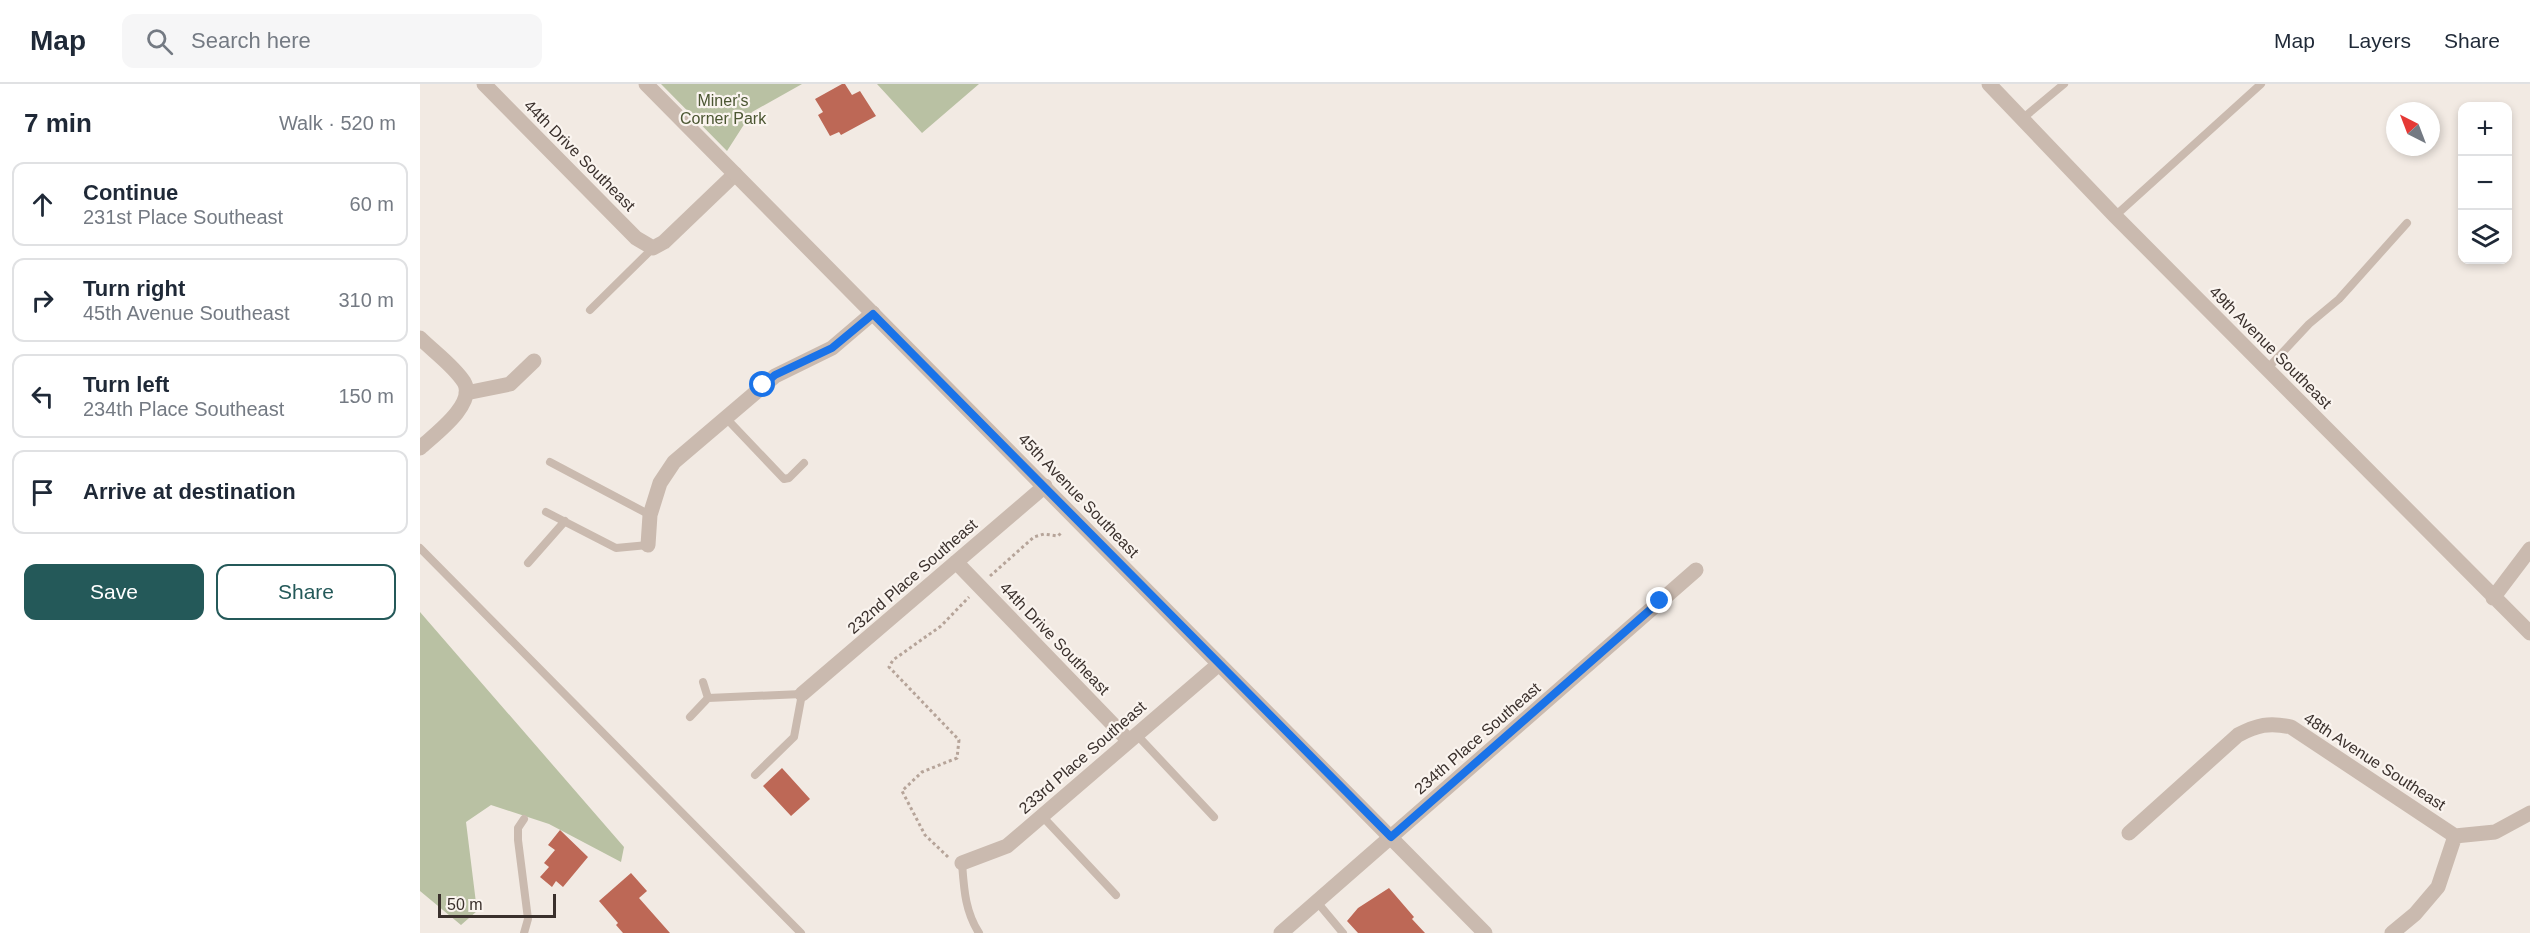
<!DOCTYPE html>
<meta charset="utf-8">
<style>
:root{--surface:#fff;--page:#f6f6f7;--text:#1f2937;--muted:#747a83;--line:#e0e1e3;--accent:#245959}
body{margin:0;font-family:Arial,sans-serif;background:var(--page);color:var(--text)}
.controls{position:absolute;right:18px;top:18px;display:grid;overflow:hidden;border-radius:12px;box-shadow:0 3px 9px #0003}
.controls button{width:54px;height:54px;display:grid;place-items:center;padding:0;border:0;border-bottom:2px solid var(--line);background:var(--surface);color:var(--text);font:30px sans-serif}
.compass{position:absolute;left:1966px;top:18px;width:54px;height:54px;border-radius:50%;background:var(--surface);box-shadow:0 3px 9px #0003;rotate:318deg}
.scale{position:absolute;left:18px;bottom:15px;width:118px;box-sizing:border-box;padding-left:6px;border:3px solid #3a302c;border-top:0;font-size:16px;line-height:21px;white-space:nowrap;color:#3a302c;-webkit-text-stroke:4px #faf4ef;paint-order:stroke}
.stop{position:absolute;width:18px;height:18px;margin:-14px;border:4px solid #1a73e8;border-radius:50%;background:#fff}
.stop.end{background:#1a73e8;border-color:#fff;box-shadow:0 2px 6px #0008}
.list{margin:0;padding:0;list-style:none}
h2{display:flex;justify-content:space-between;align-items:center;height:78px;margin:0;padding:0 24px;font-size:26px}
h2 small{font-size:20px;font-weight:400;color:var(--muted)}
.list li{display:grid;grid-template-columns:39px 1fr auto;gap:18px;align-items:center;box-sizing:border-box;height:84px;margin:0 12px 12px;padding:0 12px;border:2px solid var(--line);border-radius:12px}
.list b{display:block;font-size:22px;white-space:nowrap}
.list p{margin:0;font-size:20px;white-space:nowrap;color:var(--muted)}
.list em{font-size:20px;font-style:normal;color:var(--muted)}
.actions{display:flex;gap:12px;padding:18px 24px}
.actions a{flex:1;padding:14px 0;border:2px solid var(--accent);border-radius:12px;text-align:center;font-size:21px;color:var(--accent)}
.actions .main{background:var(--accent);color:#fff}
.icon{flex:none;width:33px;height:33px;fill:none;stroke:currentColor;stroke-width:2;stroke-linecap:round;stroke-linejoin:round}
.map{position:relative;flex:none;width:2110px;height:849px;overflow:hidden}
header{display:flex;align-items:center;gap:36px;box-sizing:border-box;height:84px;padding:0 30px;background:var(--surface);border-bottom:2px solid var(--line)}
header strong{font-size:28px}
nav{display:flex;gap:33px;margin-inline-start:auto;font-size:21px}
.search{width:420px;height:54px;background:var(--page);display:flex;align-items:center;gap:15px;box-sizing:border-box;padding:0 21px;border-radius:12px;color:var(--muted);font-size:22px}
main{display:flex}
aside{flex:1;background:var(--surface)}
.map>svg:first-child{display:block}
</style>
<header>
<strong>Map</strong>
<div class="search"><svg class="icon" aria-label="search" viewBox="0 0 24 24"><circle cx="10" cy="10" r="6"/><path d="M15 15l6 6"/></svg>Search here</div>
<nav><a>Map</a><a>Layers</a><a>Share</a></nav>
</header>
<main>
<aside>
<h2>7 min<small>Walk · 520 m</small></h2>
<ul class="list">
<li><svg class="icon" aria-label="ahead" viewBox="0 0 24 24"><path d="M12 20V5M6 11l6-6 6 6"/></svg><div><b>Continue</b><p>231st Place Southeast</p></div><em>60 m</em></li>
<li><svg class="icon" aria-label="right" viewBox="0 0 24 24"><path d="M7 20v-9h11M14 6l5 5-5 5"/></svg><div><b>Turn right</b><p>45th Avenue Southeast</p></div><em>310 m</em></li>
<li><svg class="icon" aria-label="left" viewBox="0 0 24 24"><path d="M17 20v-9H6M10 6l-5 5 5 5"/></svg><div><b>Turn left</b><p>234th Place Southeast</p></div><em>150 m</em></li>
<li><svg class="icon" aria-label="arrive" viewBox="0 0 24 24"><path d="M6 21V4h12l-3 4 3 4H6"/></svg><div><b>Arrive at destination</b></div></li>
</ul>
<div class="actions"><a class="main">Save</a><a>Share</a></div>
</aside>
<div class="map">
<svg width="2110" height="849" viewBox="0 0 2110 849">
<rect width="100%" height="100%" fill="#f2eae3"/>
<path fill="#b9c1a3" d="M241,0h141l-50,28 -25,39z
M457,0h102l-57,49z
M0,528l204,235 -3,15 -72,-38 -58,-19 -25,17 11,89 -16,14 -41,-34z"/>
<path fill="#bd6856" d="M422,0h3l7,11 8,-4 16,25 -35,19 -2,-3 -9,4 -12,-21 5,-3 -8,-13z
M362,684l28,31 -19,17 -28,-30z
M140,746l28,27 -25,30 -7,-6 -4,6 -12,-10 9,-10 -5,-4 11,-13 -7,-5z
M211,789l16,18 -8,7 31,35h-47l-7,-8 2,-2 -19,-22z
M969,804l25,29 -2,2 13,14h-67l-11,-12 11,-13z"/>
<g fill="none" stroke-linecap="round" stroke-linejoin="round">
<path stroke="#b6a499" stroke-width="3" stroke-dasharray="3 3" stroke-linecap="butt" d="M570,492l44,-39 10,-3 14,2 3,-3
M528,773l-23,-22 -23,-44 20,-19 35,-14 2,-18 -70,-73 4,-7 48,-34 28,-29"/>
<path stroke="#cabaaf" stroke-width="8" d="M1602,35l42,-35
M1695,132l146,-132
M170,226l63,-62
M1847,285l42,-45 30,-25 68,-76
M305,333l59,62 5,-1 15,-15
M130,378l100,53
M126,428l70,36 32,-3
M0,464l381,385
M108,479l37,-42
M288,614l94,-4 -8,43 -39,38
M270,633l18,-19 -5,-16
M716,650l78,83
M622,732l74,79
M542,779c2,26 3,48 17,70
M897,818l26,31
M104,849l4,-14 -10,-79v-12l6,-9"/>
<path stroke="#cabaaf" stroke-width="15" d="M64,0l152,154 17,10 11,-6 71,-68
M1569,0l126,132 415,417
M0,254c13,13 34,28 44,44 13,22 -30,53 -44,66
M46,309l44,-9 24,-23
M228,461l2,-30 10,-32 14,-21 101,-86 57,-28 41,-35
M536,478l172,178
M2073,514l37,-49
M382,610l243,-208
M1709,749l109,-98c19,-10 31,-13 53,-8l164,109
M2035,752l40,-4 35,-19
M542,779l45,-17 212,-182
M861,849l415,-363
M1972,849l23,-19 23,-27 17,-51"/>
<path stroke="#cabaaf" stroke-width="15" d="M226,0l839,849"/>
</g>
<g fill="none" stroke-linecap="round" stroke-linejoin="round">
<path stroke="#1a73e8" stroke-width="8" d="M343,301l12,-10 57,-27 41,-34 518,523 269,-236"/>
</g>
<g text-anchor="middle" stroke-width="4.5" stroke-linejoin="round" paint-order="stroke">
<g font-size="16" fill="#4b5632" stroke="#faf4ef">
<text x="303" y="22">Miner's<tspan x="303" dy="18">Corner Park</tspan></text>
</g>
<g font-size="16" fill="#3a302c" stroke="#faf4ef">
<text transform="translate(160 71) rotate(45)" y="6">44th Drive Southeast</text>
<text transform="translate(1851 263) rotate(45)" y="6">49th Avenue Southeast</text>
<text transform="translate(659 411) rotate(46)" y="6">45th Avenue Southeast</text>
<text transform="translate(492 492) rotate(-41)" y="6">232nd Place Southeast</text>
<text transform="translate(635 554) rotate(46)" y="6">44th Drive Southeast</text>
<text transform="translate(1057 654) rotate(-41)" y="6">234th Place Southeast</text>
<text transform="translate(662 673) rotate(-41)" y="6">233rd Place Southeast</text>
<text transform="translate(1955 677) rotate(33)" y="6">48th Avenue Southeast</text>
</g>
</g>
</svg>
<div class="controls">
<button>+</button>
<button>−</button>
<button><svg class="icon" aria-label="layers" viewBox="0 0 24 24"><path d="M12 4l9 5-9 5-9-5zM3 14l9 5 9-5"/></svg></button>
</div>
<svg class="compass" viewBox="-18 -18 36 36"><path d="M0-13l5 13h-10z" fill="#e53935"/><path d="M0 13l5-13h-10z" fill="#747a83"/></svg>
<div class="scale">50 m</div>
<div class="stop" style="left:343px;top:301px"></div>
<div class="stop end" style="left:1240px;top:517px"></div>
</div>
</main>
